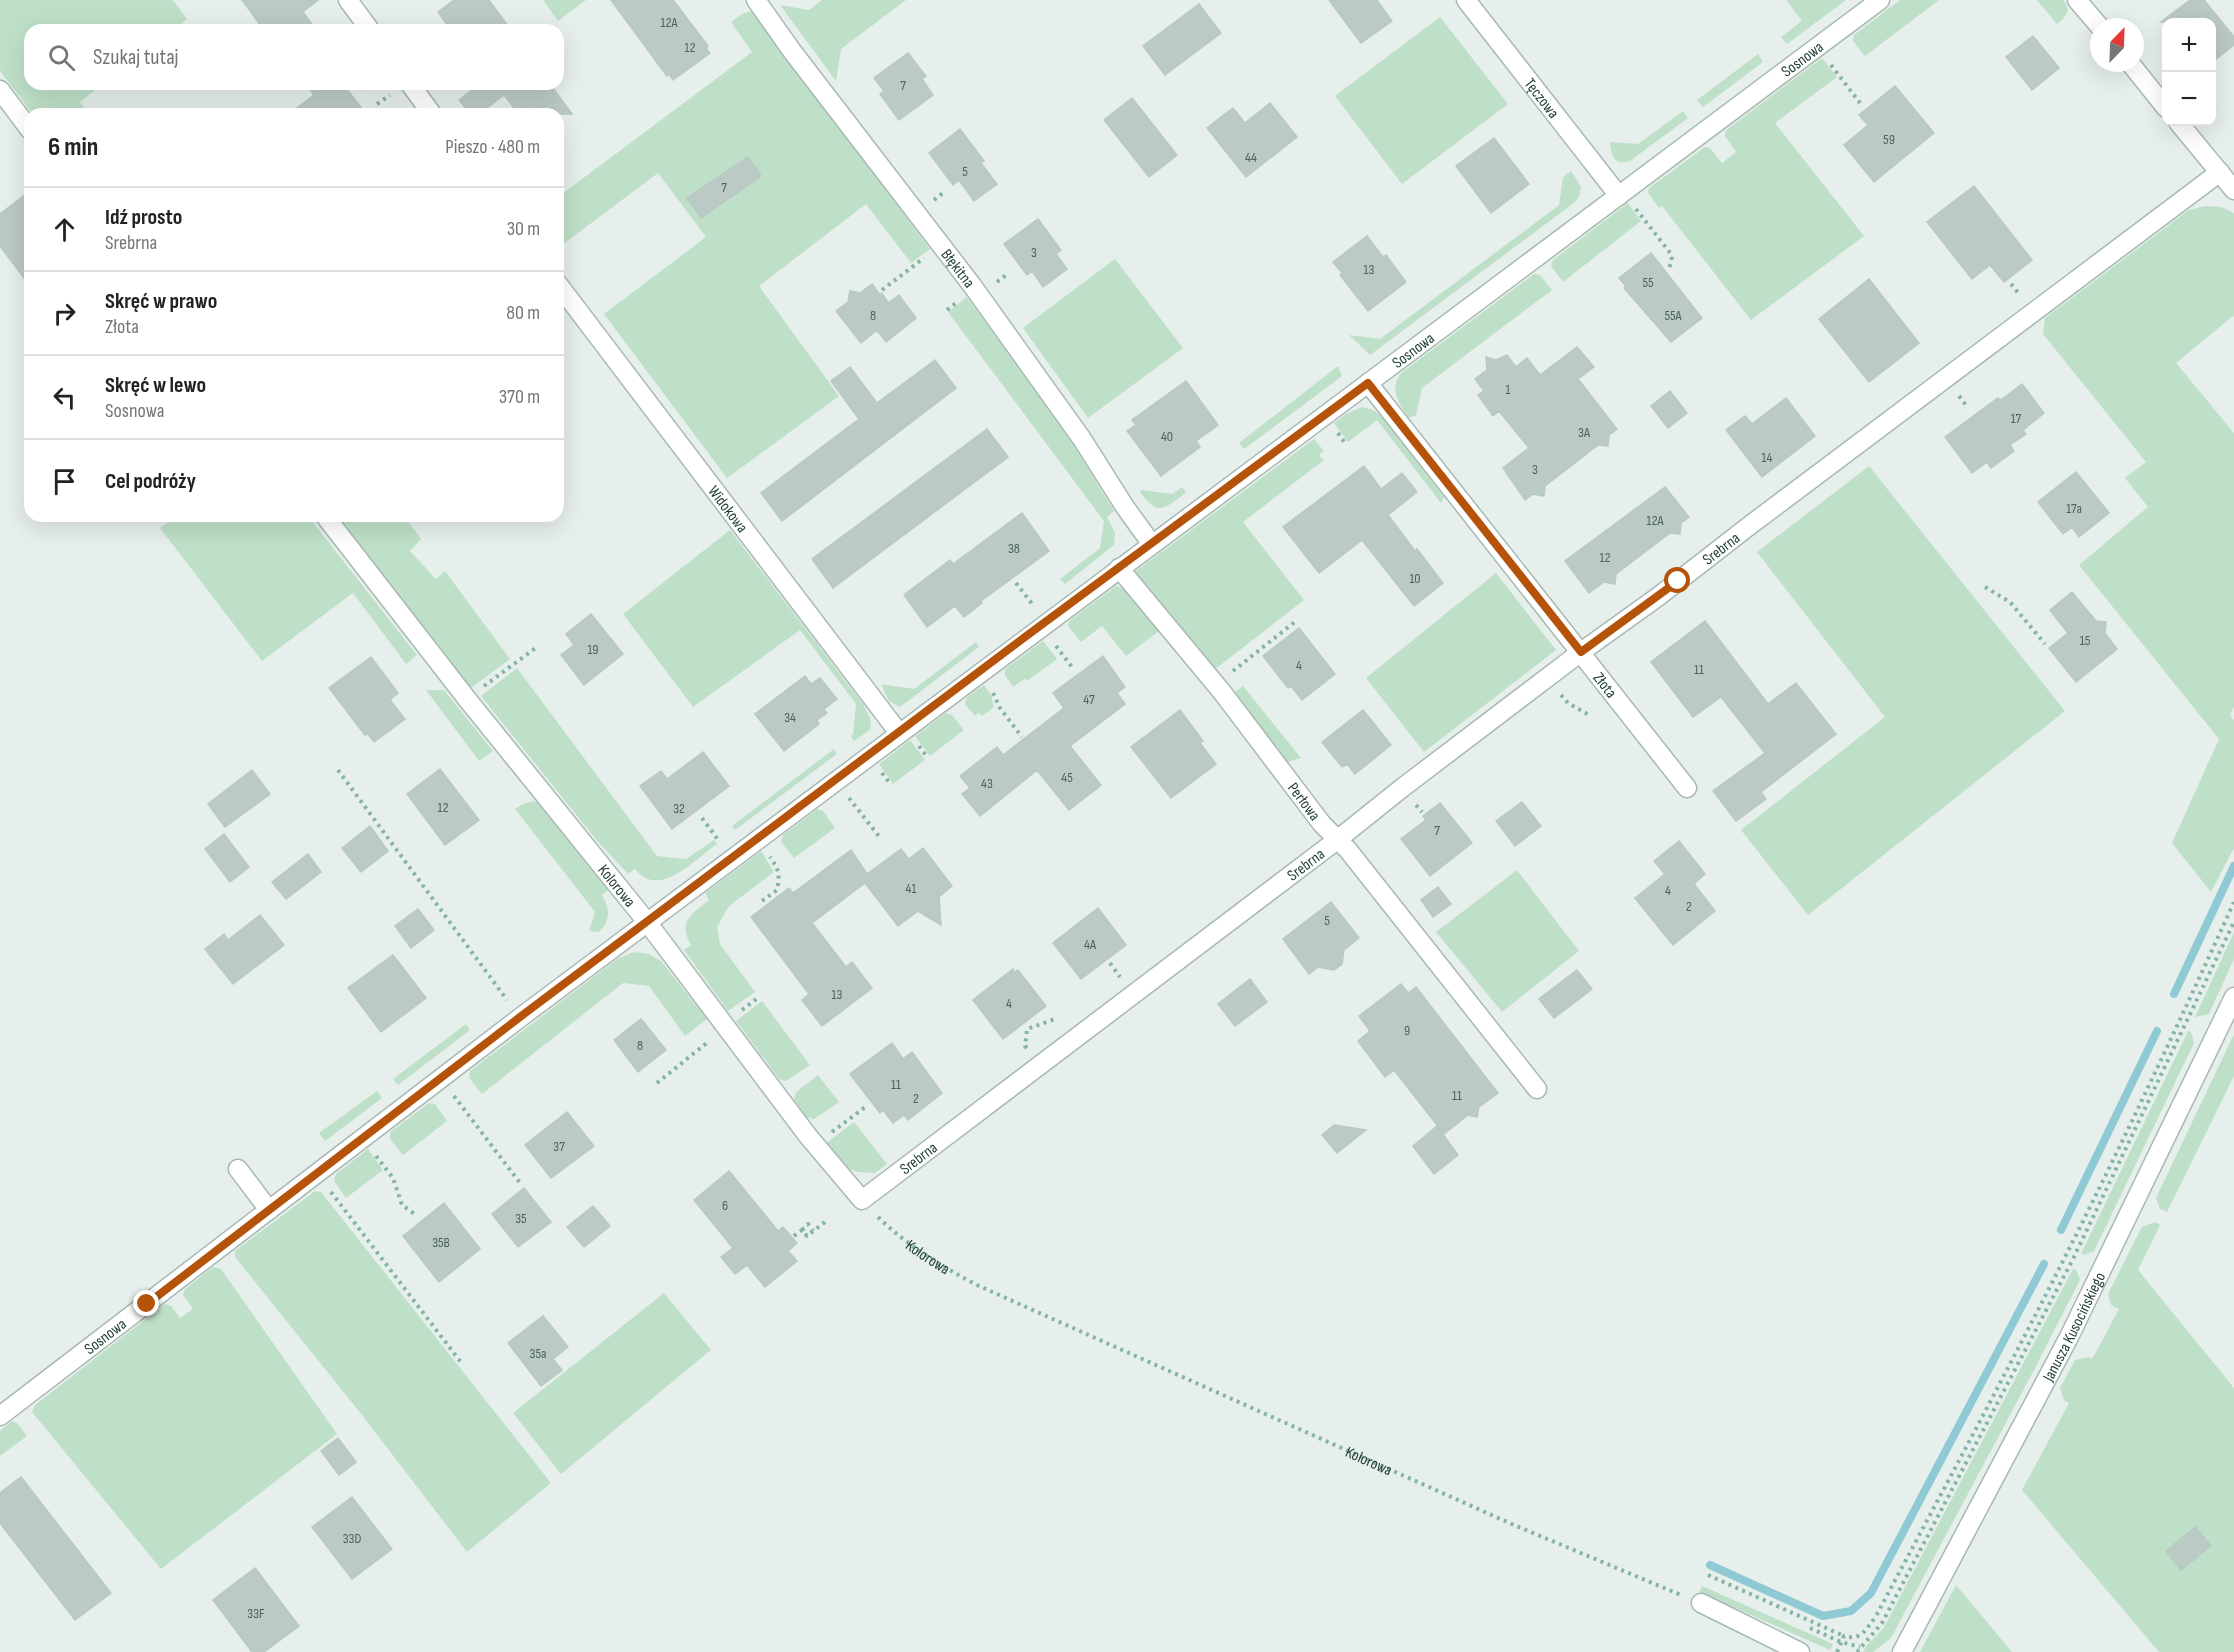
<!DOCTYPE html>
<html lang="pl">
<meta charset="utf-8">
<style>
:root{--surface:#fff;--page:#f2f2f2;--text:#222;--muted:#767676;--line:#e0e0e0}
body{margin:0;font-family:"Sofia Sans Condensed",sans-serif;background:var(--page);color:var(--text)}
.controls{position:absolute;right:18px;top:18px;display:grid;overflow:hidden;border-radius:12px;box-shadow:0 6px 24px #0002}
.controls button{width:54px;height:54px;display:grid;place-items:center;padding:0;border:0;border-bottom:2px solid var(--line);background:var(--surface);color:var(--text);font:30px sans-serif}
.compass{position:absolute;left:2090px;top:18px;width:54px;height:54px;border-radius:50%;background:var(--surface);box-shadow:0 6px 24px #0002;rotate:23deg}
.stop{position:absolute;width:18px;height:18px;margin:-14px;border:4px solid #b45309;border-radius:50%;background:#fff}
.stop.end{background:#b45309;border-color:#fff;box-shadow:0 2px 6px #0008}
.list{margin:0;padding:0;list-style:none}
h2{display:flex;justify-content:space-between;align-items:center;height:78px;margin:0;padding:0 24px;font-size:26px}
h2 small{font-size:20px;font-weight:400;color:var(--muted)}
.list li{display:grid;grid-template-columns:39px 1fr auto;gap:18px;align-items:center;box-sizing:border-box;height:84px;padding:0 24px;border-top:2px solid var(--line)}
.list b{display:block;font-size:22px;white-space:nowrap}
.list p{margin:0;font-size:20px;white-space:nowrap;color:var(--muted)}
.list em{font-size:20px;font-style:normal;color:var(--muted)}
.icon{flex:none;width:33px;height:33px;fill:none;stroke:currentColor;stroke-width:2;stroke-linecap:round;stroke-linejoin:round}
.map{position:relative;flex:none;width:2234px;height:1652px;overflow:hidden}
.search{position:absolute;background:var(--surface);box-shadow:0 6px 24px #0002;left:24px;top:24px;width:540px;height:66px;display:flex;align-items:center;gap:15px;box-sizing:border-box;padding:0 21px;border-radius:18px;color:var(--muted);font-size:22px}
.panel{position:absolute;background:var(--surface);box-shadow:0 6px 24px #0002;left:24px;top:108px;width:540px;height:414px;border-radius:18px}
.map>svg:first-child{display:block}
</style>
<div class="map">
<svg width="2234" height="1652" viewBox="0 0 2234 1652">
<rect width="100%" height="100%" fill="#e6efeb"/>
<path fill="#bfe0c8" d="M0,0h173l14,19 -14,11h-143v54h73l-23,18 9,12h-56l-33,-43z
M543,0h43l-28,21z
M822,0h84l-65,49 -5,32 -56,-76 29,5z
M1786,0h60l-59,44 -6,-7 21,-16z
M1900,0h39l-74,56 -12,-15 1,-6z
M2037,0h26c9,10 3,17 -6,24z
M751,11l179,238 -19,14 -45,-59 -107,82 80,110 -112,82 -123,-164 102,-77 -48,-64 -100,75v-51l194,-145 -21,-30 11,-8z
M1440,17l68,87 -106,80 -67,-88z
M1758,54l5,8 -60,45 -6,-7z
M1822,58l15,19 -62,46 89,113 -113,84 -89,-114 -3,2 -11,-15 1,-5 56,-41 5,1 12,15 14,-11 -11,-16v-5z
M1683,111l5,7 -58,43c-16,5 -19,-5 -20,-19l28,2z
M1571,171l10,16 -2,10 -5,6 -204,152 -21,-20 31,4 179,-134 4,-28z
M1628,203l13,18 -78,61 -12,-16 2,-6z
M2205,206l16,1 13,6v104l-1,-1 -57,47 58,70v274l-4,8 4,5v128l-23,44 -39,-49 47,-104 -140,-174 69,-58 -23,-29 21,-16 -103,-128 2,-16 144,-108z
M1115,259l68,89 -95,70 -65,-90z
M1534,274l6,1 12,15 -130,98 -6,27 -7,3c-11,-16 -20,-28 -8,-45z
M967,297l96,131 51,83 -7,6 8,16 -1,12 -49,39 -5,-5 40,-31 4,-27 -156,-209z
M1338,366l4,10 -98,73 -5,-6z
M1362,407l13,4 6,5 63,81 -3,6 -64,-83 -29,22 -14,-19 12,-9z
M1314,439l10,12 -5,4 5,5 -81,62 61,78 -90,70 -79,-93 1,-6z
M1869,466l196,245 -257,204 -67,-85 144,-113 -128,-165z
M1182,487l4,6c-22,15 -27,25 -46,-1l1,-2 32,4z
M177,516h131l109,139 -11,9 -53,-71 -91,68 -102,-133z
M336,516h68l17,23 -11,12 26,28 9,-8 65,88 -39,29z
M730,530l133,174 7,14 1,11 -17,12 -3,-5 2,-2 3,-30 -56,-74 -107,77 -70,-93z
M1496,573l60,77 -132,102 -58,-74z
M1116,586l12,5 31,40 -33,25 -24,-30 -21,16 -13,-16 1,-5z
M1043,641l14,18 -30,22 -2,-3 -12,9 -8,-12v-6z
M976,642l3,5 -79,60 -11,-6 -8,-17 33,5z
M517,668l140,188 29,3 28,-19 3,4c-23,16 -58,56 -82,25l-7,5 -30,-32 -117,-146z
M984,685l7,10 3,12 -12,9 -3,-3 -4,3 -10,-12 1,-6z
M1243,686l58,72 -14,4 -55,-68z
M426,690h18l49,61 -14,10z
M946,713l6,2 12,15 -34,26 -15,-20z
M910,740l15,20 -32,24 -14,-20z
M834,749l3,5 -102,76 -3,-4z
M536,801l72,89 -6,5c8,14 9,25 -3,37l-10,-1 6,-19 -80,-103 10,-6z
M817,809l6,2 12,17 -41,30 -13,-16 2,-7z
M761,851l13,21 -45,34 -12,21 3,17 35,48 -27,19 -44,-61 7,-5c-14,-23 1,-31 18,-45l-4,-7z
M1517,870l62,81 -77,61 -66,-80z
M2234,932v27l-25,55 -14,3z
M634,952l15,2 12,7 46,58 -22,17 -36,-50 -26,-3 -141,111 -13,-16 1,-7 147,-112z
M762,1001l48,64 -24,16 -6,-1 -44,-59z
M466,1024l4,6 -72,55 -5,-6z
M2188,1031l3,1 3,11 -100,208 -10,4 -3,-1z
M2234,1034v42l-67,136 -7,-3 -4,-11z
M818,1075l21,27 -25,17 -8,-2 -12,-18 2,-7z
M377,1091l5,7 -57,43 -6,-8z
M429,1103l6,1 12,17 -44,34 -13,-16v-7z
M854,1122l33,42 -12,9 -17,-1 -14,-5 -19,-23z
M368,1149l15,21 -37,28 -12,-17 2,-7z
M315,1191l6,1 230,291 -84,69 -105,-137 -127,-158v-6z
M2155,1222l5,3 -22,45 96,118v264h-75l-137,-162 47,-87 -5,-3 -4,-12 15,-28 14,-3 3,2 4,-7 23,-43 -8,-4 -3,-11 34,-67z
M213,1267l8,2 116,165 -176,135 -129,-157 3,-7 130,-101 6,2 9,12 13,-9 -10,-14 2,-6z
M2073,1269l3,1 4,10 -46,90 -143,268 -18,14h-10l4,-7 16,-16z
M664,1293l47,57 -150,124 -48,-61z
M12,1421l5,2 10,13 -27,20v-25z
M1956,1585l56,67h-92z
M1702,1586l131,58 -3,6 -131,-58z"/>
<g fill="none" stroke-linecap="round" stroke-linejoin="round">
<path stroke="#8ec9d4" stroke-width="8" d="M2174,994l60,-128
M2061,1230l96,-199
M1710,1565l113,51 28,-5 20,-18 173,-329"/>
</g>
<path fill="#bbcac4" stroke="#b8c9c2" stroke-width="1.5" d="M242,0h76l-15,12 13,18h-52z
M454,0h35l22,30h-60l-13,-18z
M611,0h62l35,46 -2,2 4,5 -37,27 -4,-6 -2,2z
M1329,0h48l15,21 -31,22z
M2190,0h14l30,37v8l-23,18v-41h-50z
M1199,4l22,29 -56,42 -22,-29z
M2033,36l26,32 -27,22 -26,-33z
M908,53l18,23 -4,3 11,16 -34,25 -19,-26 4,-3 -10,-13z
M306,84h37l23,30h-77l25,-19z
M480,84h70l22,30h-53l-15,-19 -25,19h-9l-11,-14z
M1895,86l39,47 -60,49 -30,-37 24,-20 -9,-10z
M1132,98l45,57 -28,22 -45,-57z
M1270,103l27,34 -51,40 -39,-49 26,-20 12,15z
M960,129l24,32 -3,2 16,21 -23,17 -15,-21 -6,5 -24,-32z
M1494,138l35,46 -38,29 -35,-47z
M748,157l13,19 -60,42 -14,-20z
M1974,186l58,74 -28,22 -14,-17 -18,14 -45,-57z
M30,191v95l-30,-40v-32z
M1038,219l23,31 -5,4 11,15 -24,18 -11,-16 -5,4 -23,-31z
M1367,236l16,21 3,-2 20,27 -38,29 -28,-36 2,-2 -9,-11z
M1651,253l51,65 -31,24 -47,-54 2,-2 -7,-8z
M1869,279l50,64 -50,39 -50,-63z
M872,284l8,11 2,-2 6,10 11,-8 17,23 -30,24 -9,-12 -16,13 -25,-32 12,-9 2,-11 10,2z
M1577,347l17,20 -16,12 39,50 -8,6 -1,11 -10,-1 -53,41 -1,10 -11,-2 -8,6 -22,-32 26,-20 -30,-37 -6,5 -15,-21 6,-4 -9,-12 12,-9 -1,-13 10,3 11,-5 9,12 11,-9 13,17z
M935,360l21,28 -174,133 -21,-28 98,-74 -28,-38 19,-14 27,36z
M1186,381l32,44 -22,16 4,6 -39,29 -34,-45 9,-6 -4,-5z
M2022,384l22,29 -21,17 3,4 -16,11 4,6 -23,17 -4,-6 -15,11 -27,-36 53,-39 3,2z
M1670,391l17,22 -19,15 -17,-22z
M1786,398l29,38 -53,41 -36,-47 19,-14 7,8z
M987,429l21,28 -175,131 -21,-29z
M1364,466l17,23 21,-16 15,19 -29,23 27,36 2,-2 26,34 -29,23 -52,-66 -43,33 -36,-46z
M2076,472l33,41 -30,24 -7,-10 -9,7 -25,-32z
M1665,487l24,30 -8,6 -1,11 -10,-1 -54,41 -1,10 -11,-2 -15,11 -24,-32z
M1022,513l27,38 -68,50 1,2 -18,14 -9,-11 -28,21 -23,-32 46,-35 3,4z
M2072,592l24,29 10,1 -1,11 12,16 -41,33 -27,-34 19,-15 -18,-23z
M591,614l32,40 -39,31 -23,-30 13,-10 -8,-11z
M1705,621l63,83 28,-21 40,51 -75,58 5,7 -30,22 -23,-30 52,-38 -44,-56 -28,20 -42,-55z
M1299,628l36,46 -33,26 -11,-14 -3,2 -25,-32z
M1103,656l22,31 -8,6 8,11 -55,42 31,39 -32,25 -32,-40 -57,46 -18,-22 8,-6 -10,-12 37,-29 6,8 61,-47 -11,-15z
M371,657l27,36 -8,7 15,19 -31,23 -7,-9 -2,2 -36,-47z
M805,676l6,8 9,-6 17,21 -13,10 3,4 -10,7 2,4 -35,27 -29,-37z
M1180,710l23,31 -3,2 16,21 -45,34 -40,-51z
M1363,710l28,35 -36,29 -8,-10 -5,3 -20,-25z
M703,752l26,34 -57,43 -32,-43 21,-15 6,8z
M440,769l39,51 -34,25 -38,-51z
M252,770l18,24 -45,33 -17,-23z
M1522,802l19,24 -26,20 -19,-25z
M1440,803l32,40 -42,33 -29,-37 25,-19 -3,-4z
M370,826l18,25 -27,21 -19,-24z
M224,834l25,33 -19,15 -25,-33z
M1679,841l26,33 -11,10 21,27 -42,34 -38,-47 30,-24 -11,-13z
M923,848l29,38 -13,11 2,28 -23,-14 -20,15 -33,-43 -53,40 34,44 6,-5 20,26 -50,38 -20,-26 7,-6 -58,-77 38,-29 4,5 58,-43 16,24 34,-25 8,10z
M308,854l13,18 -35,27 -14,-17z
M1438,887l13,17 -18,13 -12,-17z
M1331,902l28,36 -15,12 -2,14 -8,6 -16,-3 -9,7 -26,-35z
M1098,908l28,37 -45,34 -28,-36z
M418,909l16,21 -23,18 -16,-22z
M260,915l24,30 -51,39 -28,-35 19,-15 4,6z
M393,955l33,43 -45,34 -33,-44z
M1013,969v4l5,-3 28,36 -43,33 -30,-39z
M1577,970l15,19 -38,29 -15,-19z
M1250,979l17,23 -32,24 -17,-22z
M1401,984l7,9 8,-6 82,106 -19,14 -2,10 -9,-2 -24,19 -50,-64 -9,7 -27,-36 12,-10 -11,-15z
M641,1019l25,31 -28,22 -24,-32z
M892,1043l11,16 9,-7 30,41 -34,27 -4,-5 -11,8 -10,-13 -3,3 -30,-39z
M567,1112l27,34 -43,32 -26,-33z
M1334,1125l32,5 -29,23 -15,-18z
M1437,1126l21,29 -24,19 -21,-28z
M729,1171l49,60 5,-4 14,16 -9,8 9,10 -32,26 -18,-22 -12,9 -14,-17 12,-9 -39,-48z
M524,1188l27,34 -33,25 -26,-33z
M444,1203l36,46 -41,33 -36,-46z
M593,1206l17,20 -26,21 -17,-20z
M543,1316l25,31 -15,12 9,11 -21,16 -33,-43z
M338,1438l18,24 -17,13 -18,-24z
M21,1477l90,116 -36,27 -75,-97v-30z
M352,1497l40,52 -40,30 -40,-52z
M2195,1527l16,19 -30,24 -15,-19z
M255,1568l44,58 -35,26h-12l-39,-52z"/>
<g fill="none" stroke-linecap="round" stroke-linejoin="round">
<defs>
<g id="minor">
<path d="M348,0l22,30"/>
<path id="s2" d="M756,0l36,51 182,237 108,151 43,68 26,36"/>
<path id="s3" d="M1466,0l153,196"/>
<path d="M2077,0l23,27"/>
<path d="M2130,63l36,45"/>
<path d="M410,84l22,30"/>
<path d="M0,90l30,40"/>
<path d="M2178,122l56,68"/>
<path id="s4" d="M558,284l341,449"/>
<path id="s5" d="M1368,383l319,405"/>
<path id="s6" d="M325,516l142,183 180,223 161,214 54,64 475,-360 65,-52 179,-136 78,-56 90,-70 471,-354"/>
<path id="s7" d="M1119,568l103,124 100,132 26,26 189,239"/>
<path d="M238,1169l31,41"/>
<path id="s8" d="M0,1416l521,-399 1359,-1017"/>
<path d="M1701,1603l99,49"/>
<path id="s9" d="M1902,1652l167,-315 165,-340"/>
</g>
</defs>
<use href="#minor" stroke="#a8b8b2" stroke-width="21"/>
<g stroke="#86b3a5" stroke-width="4" stroke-dasharray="3 4.5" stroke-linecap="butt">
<path d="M1831,65l29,38"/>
<path d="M366,89l6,-5"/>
<path d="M377,104l13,-9"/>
<path d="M934,200l10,-8"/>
<path d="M1636,209l35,45 1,6 -3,8"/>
<path d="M997,282l12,-9"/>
<path d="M2011,284l9,11"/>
<path d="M882,290l42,-32"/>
<path d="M947,310l10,-8"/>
<path d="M1959,396l9,12"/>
<path d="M1338,433l7,10"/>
<path d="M1016,583l17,22"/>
<path d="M1985,587l25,15 35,42"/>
<path d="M1056,646l16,21"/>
<path d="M1233,671l63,-50"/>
<path d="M484,686l53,-39"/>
<path d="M993,693l7,15 22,29"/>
<path d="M1561,695l7,8 23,13"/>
<path d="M919,746l9,12"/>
<path d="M338,770l169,230"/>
<path d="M882,773l9,12"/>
<path d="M849,798l32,41"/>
<path d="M1416,805l6,7"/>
<path d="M702,818l17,23"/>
<path d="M762,901l15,-11c3,-16 2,-20 -7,-33"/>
<path d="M1110,963l10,14"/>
<path d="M742,1010l17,-13"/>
<path d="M1027,1048l-2,-2 2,-17 28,-10"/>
<path d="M657,1083l51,-41"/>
<path d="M454,1096l66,87"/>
<path d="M832,1132l36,-27"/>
<path d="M376,1156l17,22 9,27 14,10"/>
<path d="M331,1192l132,173"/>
<path id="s1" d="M878,1217c30,29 64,50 101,69l535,239 167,70"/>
<path d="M802,1230l6,-6 5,7"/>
<path d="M794,1236l8,-6 5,6 18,-14"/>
<path d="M1708,1575l136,61"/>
<path d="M1810,1628l31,14 19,5"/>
<path d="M1837,1652l7,-16c18,5 22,-7 32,-20 64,-120 129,-240 190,-361 59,-117 114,-234 168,-353"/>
<path d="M1857,1652l25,-29 191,-364 161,-337"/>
</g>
<use href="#minor" stroke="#fff" stroke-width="18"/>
</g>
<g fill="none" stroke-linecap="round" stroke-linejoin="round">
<path stroke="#b45309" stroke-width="8" d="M147,1304l373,-287 509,-383 339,-251 213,269 97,-71"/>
</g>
<g text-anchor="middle" stroke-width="4.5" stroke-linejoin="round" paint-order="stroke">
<g font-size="14" fill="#4a645c">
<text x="669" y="27">12A</text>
<text x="690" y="52">12</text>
<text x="903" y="90">7</text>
<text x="1889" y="144">59</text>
<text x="1251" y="162">44</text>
<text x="965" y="176">5</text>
<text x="724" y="192">7</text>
<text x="1034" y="257">3</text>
<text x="1369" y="274">13</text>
<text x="1648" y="287">55</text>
<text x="873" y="320">8</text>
<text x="1673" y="320">55A</text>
<text x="1508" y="394">1</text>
<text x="2016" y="423">17</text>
<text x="1584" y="437">3A</text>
<text x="1167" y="441">40</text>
<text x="1767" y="462">14</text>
<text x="1535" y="474">3</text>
<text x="2074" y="513">17a</text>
<text x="1655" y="525">12A</text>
<text x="1014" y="553">38</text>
<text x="1605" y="562">12</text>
<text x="1415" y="583">10</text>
<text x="2085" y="645">15</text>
<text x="593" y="654">19</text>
<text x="1299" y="670">4</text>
<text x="1699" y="674">11</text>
<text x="1089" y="704">47</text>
<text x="790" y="722">34</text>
<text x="1067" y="782">45</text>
<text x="987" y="788">43</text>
<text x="443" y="812">12</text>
<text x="679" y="813">32</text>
<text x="1437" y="835">7</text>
<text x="911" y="893">41</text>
<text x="1668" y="895">4</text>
<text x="1689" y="911">2</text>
<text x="1327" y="925">5</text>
<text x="1090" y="949">4A</text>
<text x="837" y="999">13</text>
<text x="1009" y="1008">4</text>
<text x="1407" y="1035">9</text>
<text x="640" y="1050">8</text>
<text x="896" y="1089">11</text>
<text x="1457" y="1100">11</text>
<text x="916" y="1103">2</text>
<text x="559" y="1151">37</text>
<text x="725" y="1210">6</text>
<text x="521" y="1223">35</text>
<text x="441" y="1247">35B</text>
<text x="538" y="1358">35a</text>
<text x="352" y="1543">33D</text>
<text x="256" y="1618">33F</text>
</g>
<g font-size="16" fill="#24423a" stroke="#f7fbf9">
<text dy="6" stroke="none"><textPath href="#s8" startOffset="2256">Sosnowa</textPath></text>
<text dy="6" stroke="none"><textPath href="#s3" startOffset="124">Tęczowa</textPath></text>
<text dy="6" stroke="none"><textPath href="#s2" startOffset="336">Błękitna</textPath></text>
<text dy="6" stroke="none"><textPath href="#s8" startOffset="1770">Sosnowa</textPath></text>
<text dy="6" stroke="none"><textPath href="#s4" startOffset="282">Widokowa</textPath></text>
<text dy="6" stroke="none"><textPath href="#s6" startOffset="1948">Srebrna</textPath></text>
<text dy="6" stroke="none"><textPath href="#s5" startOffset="384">Złota</textPath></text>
<text dy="6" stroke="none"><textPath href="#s7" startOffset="298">Perłowa</textPath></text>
<text dy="6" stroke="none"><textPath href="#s6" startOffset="1426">Srebrna</textPath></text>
<text dy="6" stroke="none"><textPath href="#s6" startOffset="471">Kolorowa</textPath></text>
<text dy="6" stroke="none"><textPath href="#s6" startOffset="940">Srebrna</textPath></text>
<text dy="6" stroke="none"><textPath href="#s1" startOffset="64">Kolorowa</textPath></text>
<text dy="6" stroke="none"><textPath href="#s9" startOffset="368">Janusza Kusocińskiego</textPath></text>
<text dy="6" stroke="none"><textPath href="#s8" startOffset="132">Sosnowa</textPath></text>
<text dy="6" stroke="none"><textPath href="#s1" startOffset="550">Kolorowa</textPath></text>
</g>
</g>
</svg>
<div class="controls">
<button>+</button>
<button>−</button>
</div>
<svg class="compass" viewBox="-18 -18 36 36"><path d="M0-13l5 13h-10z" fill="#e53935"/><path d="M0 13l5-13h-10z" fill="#767676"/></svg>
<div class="stop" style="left:1678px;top:581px"></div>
<div class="stop end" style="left:147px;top:1304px"></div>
<div class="search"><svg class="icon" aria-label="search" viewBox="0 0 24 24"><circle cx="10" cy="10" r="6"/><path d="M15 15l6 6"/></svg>Szukaj tutaj</div>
<section class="panel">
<h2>6 min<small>Pieszo · 480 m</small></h2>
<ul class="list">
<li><svg class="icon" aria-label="ahead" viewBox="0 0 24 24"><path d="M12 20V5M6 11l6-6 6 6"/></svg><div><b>Idź prosto</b><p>Srebrna</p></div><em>30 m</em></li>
<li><svg class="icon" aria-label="right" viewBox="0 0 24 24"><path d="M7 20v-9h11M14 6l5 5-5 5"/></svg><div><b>Skręć w prawo</b><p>Złota</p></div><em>80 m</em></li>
<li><svg class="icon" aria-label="left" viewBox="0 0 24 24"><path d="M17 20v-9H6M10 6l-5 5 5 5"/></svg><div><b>Skręć w lewo</b><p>Sosnowa</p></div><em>370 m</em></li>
<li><svg class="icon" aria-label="arrive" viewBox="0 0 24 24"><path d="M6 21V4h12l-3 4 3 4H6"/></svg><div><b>Cel podróży</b></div></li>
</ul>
</section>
</div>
